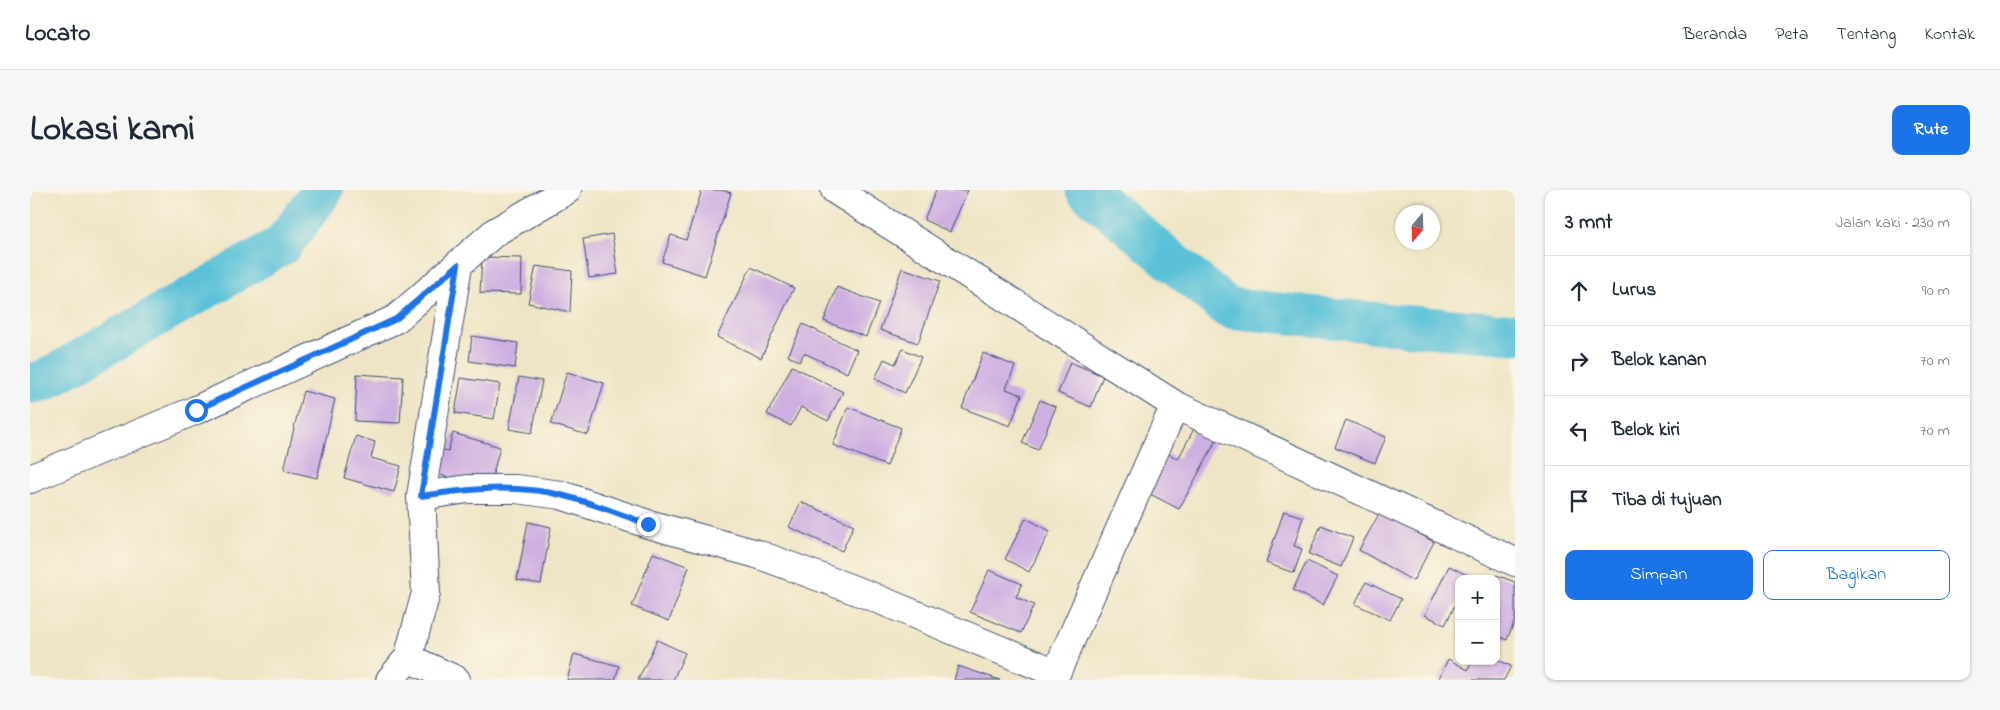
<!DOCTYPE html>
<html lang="id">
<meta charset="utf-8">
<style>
:root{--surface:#fff;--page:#f6f6f7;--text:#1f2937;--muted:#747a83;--line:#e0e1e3;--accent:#1a73e8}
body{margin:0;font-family:"Indie Flower",sans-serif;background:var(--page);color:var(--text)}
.controls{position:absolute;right:15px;bottom:15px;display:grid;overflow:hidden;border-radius:10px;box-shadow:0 1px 4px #0004}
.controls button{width:45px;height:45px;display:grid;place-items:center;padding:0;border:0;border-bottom:1px solid var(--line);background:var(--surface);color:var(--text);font:25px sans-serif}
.compass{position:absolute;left:1365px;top:15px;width:45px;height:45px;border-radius:50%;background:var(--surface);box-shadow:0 1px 4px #0004;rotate:199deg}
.stop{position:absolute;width:15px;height:15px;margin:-11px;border:4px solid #1a73e8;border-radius:50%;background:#fff}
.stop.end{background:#1a73e8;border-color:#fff;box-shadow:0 1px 5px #0008}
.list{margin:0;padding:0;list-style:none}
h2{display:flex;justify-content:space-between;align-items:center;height:65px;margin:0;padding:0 20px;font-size:21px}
h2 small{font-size:16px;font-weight:400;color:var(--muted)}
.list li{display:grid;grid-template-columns:32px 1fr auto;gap:15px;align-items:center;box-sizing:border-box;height:70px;padding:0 20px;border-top:1px solid var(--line)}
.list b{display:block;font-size:19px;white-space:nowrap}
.list em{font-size:16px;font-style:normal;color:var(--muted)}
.actions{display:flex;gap:10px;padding:15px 20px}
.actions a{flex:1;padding:11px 0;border:1px solid var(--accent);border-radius:10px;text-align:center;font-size:18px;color:var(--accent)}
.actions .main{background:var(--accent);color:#fff}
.icon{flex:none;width:28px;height:28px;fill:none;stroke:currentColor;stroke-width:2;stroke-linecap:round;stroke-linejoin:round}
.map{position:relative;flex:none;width:1485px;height:490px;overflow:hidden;border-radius:10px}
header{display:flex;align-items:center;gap:30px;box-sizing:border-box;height:70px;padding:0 25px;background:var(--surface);border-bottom:1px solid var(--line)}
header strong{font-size:24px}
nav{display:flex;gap:28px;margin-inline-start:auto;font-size:18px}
.intro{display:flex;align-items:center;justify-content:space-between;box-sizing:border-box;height:120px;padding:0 30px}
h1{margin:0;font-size:35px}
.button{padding:12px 22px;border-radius:10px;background:var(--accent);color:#fff;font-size:18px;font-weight:700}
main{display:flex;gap:30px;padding:0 30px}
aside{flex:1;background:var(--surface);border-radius:10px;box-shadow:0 1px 4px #0004}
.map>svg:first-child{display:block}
</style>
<header>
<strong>Locato</strong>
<nav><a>Beranda</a><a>Peta</a><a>Tentang</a><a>Kontak</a></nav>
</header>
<div class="intro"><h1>Lokasi kami</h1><a class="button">Rute</a></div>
<main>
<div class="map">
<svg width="1485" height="490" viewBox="0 0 1485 490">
<rect width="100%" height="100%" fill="#fcf5e5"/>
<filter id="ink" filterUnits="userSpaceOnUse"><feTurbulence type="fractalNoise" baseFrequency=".02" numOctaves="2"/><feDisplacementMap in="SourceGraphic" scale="10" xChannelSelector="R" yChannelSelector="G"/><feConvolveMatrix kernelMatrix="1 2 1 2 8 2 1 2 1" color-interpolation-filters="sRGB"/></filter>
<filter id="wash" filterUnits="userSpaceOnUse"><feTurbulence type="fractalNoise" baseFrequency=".0096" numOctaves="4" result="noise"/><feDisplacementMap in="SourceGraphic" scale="20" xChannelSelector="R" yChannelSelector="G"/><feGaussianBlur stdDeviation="1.12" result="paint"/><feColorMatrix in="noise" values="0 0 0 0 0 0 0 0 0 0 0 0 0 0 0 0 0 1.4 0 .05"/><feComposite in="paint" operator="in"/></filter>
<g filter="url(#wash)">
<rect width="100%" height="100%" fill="#efe5c6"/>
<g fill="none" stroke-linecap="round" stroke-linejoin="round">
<path stroke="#5ac1d8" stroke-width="41" d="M1056,0l142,118 172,17 115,9
M0,193l13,-2 239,-136 41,-55"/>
</g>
<g id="blocks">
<path fill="#cdafe1" d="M672,0h20l9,3 -26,83 -43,-14 9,-27 15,5z
M906,0h32l-18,42 -26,-12z
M582,44l6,40 -29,4 -6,-39z
M452,67l40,1 -1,36 -41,-1z
M506,76l36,5 -2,41 -42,-9z
M721,77l43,21 -33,70 -44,-21z
M872,78l38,13 -22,62 -38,-13z
M807,97l42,16 -13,34 -42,-16z
M773,134l54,26 -10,23 -43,-20 -4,8 -12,-5z
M442,146l46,7 -3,25 -46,-7z
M873,159l18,8 -16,36 -30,-14 9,-20 11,5z
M953,163l32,13 -9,23 16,6 -12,31 -48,-18z
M1040,172l33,14 -12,31 -33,-14z
M762,176l51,26 -15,29 -27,-14 -10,19 -24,-12z
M537,182l37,11 -16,52 -37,-11z
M327,184l46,3 -3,46 -45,-2z
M489,187l23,4 -10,52 -23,-4z
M431,188l39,6 -6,35 -39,-6z
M273,201l32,8 -18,79 -33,-8z
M1010,210l16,7 -18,43 -16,-7z
M818,217l53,21 -14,38 -54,-21z
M1316,230l40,17 -11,26 -40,-16z
M1165,237l22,12 -38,70 -31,-16 21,-39 9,5z
M423,243l47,14 -11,42 -63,-18 7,-24 15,4z
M326,246l19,6 -4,16 30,8 -7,26 -50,-14z
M771,312l53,23 -12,26 -53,-24z
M1254,321l19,6 -9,29 8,3 -8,24 -28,-10z
M1350,322l54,30 -21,39 -54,-31z
M996,328l24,13 -21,41 -24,-13z
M498,332l23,5 -10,57 -24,-4z
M1291,335l32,13 -12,29 -32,-13z
M623,363l36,14 -20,54 -37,-15z
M1277,371l31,15 -15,29 -30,-15z
M1419,376l20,10 -1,3h-9v18l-14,28 -20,-10z
M959,380l33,14 -6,13 18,8 -13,28 -51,-21z
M1466,385l19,7v38l-8,20 -11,-5z
M1336,392l35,17 -11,21 -35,-16z
M627,450l28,13 -12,27h-35z
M544,464l45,12 -4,14h-48z
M1418,469l20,11 4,-9h24v-2l15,7 -7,14h-66z
M928,476l42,14h-46z"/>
</g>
</g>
<g filter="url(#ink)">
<use href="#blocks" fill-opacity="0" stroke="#3b4a6e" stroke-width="1"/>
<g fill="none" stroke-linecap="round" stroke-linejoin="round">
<defs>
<path id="minor" d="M805,0l340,215 340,157
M0,289l166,-69 200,-91 99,-87 72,-42
M391,306l37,-231
M378,468l48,22
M360,490l18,-22 18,-65 -5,-97 47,-7h48l45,6 87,29 109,30 111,41 188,78
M1023,490l122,-275"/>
</defs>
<use href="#minor" stroke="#3b4a6e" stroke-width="30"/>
<use href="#minor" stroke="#fff" stroke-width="28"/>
</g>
</g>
<g fill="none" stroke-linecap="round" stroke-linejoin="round" filter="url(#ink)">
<path stroke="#1a73e8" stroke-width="6" d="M166,220l200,-91 62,-54 -37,231c46,-7 94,-12 140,-1 29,7 58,19 87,29"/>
</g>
</svg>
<div class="controls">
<button>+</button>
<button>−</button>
</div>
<svg class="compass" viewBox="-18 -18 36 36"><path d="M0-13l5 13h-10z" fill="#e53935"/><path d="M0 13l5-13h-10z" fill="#747a83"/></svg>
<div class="stop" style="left:166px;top:220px"></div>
<div class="stop end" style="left:618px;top:334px"></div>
</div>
<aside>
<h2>3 mnt<small>Jalan kaki · 230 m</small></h2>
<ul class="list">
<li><svg class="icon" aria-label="ahead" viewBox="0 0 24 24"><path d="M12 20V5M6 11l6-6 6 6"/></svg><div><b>Lurus</b></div><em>90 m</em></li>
<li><svg class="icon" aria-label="right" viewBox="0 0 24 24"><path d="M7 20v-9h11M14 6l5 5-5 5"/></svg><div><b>Belok kanan</b></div><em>70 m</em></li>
<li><svg class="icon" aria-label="left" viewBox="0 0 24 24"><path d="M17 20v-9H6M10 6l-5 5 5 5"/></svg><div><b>Belok kiri</b></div><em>70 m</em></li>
<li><svg class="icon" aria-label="arrive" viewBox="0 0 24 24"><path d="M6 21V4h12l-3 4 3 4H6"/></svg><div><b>Tiba di tujuan</b></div></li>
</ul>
<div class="actions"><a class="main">Simpan</a><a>Bagikan</a></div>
</aside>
</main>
